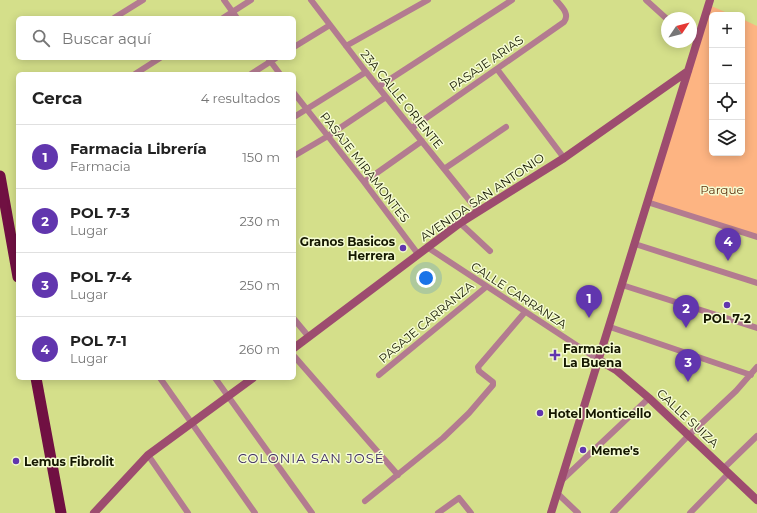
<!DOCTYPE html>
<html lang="es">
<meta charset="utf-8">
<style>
:root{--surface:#fff;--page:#f2f2f2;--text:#222;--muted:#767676;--line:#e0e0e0;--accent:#6136ae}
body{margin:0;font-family:Montserrat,sans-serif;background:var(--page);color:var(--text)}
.controls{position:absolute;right:12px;top:12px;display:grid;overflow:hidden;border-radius:6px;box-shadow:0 2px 10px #0003}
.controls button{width:36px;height:36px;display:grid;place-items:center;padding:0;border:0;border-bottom:1px solid var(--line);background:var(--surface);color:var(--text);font:20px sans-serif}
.compass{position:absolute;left:661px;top:12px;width:36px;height:36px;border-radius:50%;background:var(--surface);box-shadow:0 2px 10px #0003;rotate:55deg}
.you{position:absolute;left:426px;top:278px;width:14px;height:14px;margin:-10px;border:3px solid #fff;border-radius:50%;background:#1a73e8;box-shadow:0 0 0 6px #1a73e833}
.badge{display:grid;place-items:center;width:26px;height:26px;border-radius:50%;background:var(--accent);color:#fff;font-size:13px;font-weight:700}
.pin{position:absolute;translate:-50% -33px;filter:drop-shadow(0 1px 2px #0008)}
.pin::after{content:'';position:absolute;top:21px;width:14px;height:12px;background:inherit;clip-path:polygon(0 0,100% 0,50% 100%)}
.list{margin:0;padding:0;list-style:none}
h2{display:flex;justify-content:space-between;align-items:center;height:52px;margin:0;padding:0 16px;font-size:17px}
h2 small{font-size:13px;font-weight:400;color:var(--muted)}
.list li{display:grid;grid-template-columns:26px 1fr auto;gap:12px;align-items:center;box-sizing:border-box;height:64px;padding:0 16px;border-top:1px solid var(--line)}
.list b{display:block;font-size:15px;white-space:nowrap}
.list p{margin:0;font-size:13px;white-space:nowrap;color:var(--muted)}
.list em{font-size:13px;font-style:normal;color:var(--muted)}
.icon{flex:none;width:22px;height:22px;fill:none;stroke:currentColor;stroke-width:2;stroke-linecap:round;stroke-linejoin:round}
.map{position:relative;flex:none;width:757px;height:513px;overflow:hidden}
.search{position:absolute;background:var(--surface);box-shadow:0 2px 10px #0003;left:16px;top:16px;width:280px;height:44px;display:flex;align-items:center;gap:10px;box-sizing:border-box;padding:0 14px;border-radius:6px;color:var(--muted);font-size:15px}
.panel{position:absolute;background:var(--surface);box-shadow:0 2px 10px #0003;left:16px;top:72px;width:280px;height:308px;border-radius:6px}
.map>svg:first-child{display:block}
.green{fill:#fdb482}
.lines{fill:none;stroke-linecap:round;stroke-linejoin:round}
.street{stroke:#b37b90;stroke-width:6}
.secondary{stroke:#9d4c6f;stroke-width:8}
.highway{stroke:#701042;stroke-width:11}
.poi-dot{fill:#6136ae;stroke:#f5fcd2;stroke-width:1.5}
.labels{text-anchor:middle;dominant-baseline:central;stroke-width:3;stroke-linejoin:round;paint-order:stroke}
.street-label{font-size:12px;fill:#151800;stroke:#f5fcd2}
.park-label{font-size:12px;fill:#603310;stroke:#f5fcd2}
.poi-label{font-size:12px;font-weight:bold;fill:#151800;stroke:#f5fcd2;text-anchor:start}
.neighbourhood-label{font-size:13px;letter-spacing:1px;fill:#3d2b66;stroke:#f5fcd2}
</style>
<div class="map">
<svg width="757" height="513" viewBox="0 0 757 513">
<rect width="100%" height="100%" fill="#d4df8a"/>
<path class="green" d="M709,5L732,15H712V153H742V19L757,26V237L647,202Z"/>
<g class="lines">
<path class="street" d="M224,0L237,18
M311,0L366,72L478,211
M646,0L667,19
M114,18L143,0
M223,18L251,0
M346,46L428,0
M294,47L330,25
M268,58L280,74
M497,69L564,158
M135,74L160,58
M251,74L276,58
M378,87L512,0
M294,93L364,182L418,254
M294,117L366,72
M412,128L564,22C570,14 562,7 556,0
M294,156L328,136L386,97
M444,169L506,127
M364,182L422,141
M647,202L757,237
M460,223L490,251
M635,244L757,283
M427,247L599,360
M622,285L757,328
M294,319L309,337
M610,327L751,375
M294,356L398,475
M379,375L486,287
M160,378L255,513
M215,378L312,513
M148,455L188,513
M724,468L757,436
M561,481L649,398
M557,493L578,513
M365,501L443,438L469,413L493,385V382L479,371L478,367L525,312
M438,513L459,498L471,513
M613,513L689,435L736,391L757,367
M690,513L729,473"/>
<path class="secondary" d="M294,348L460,223L564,158L688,71
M599,360L616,370L649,398L757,500
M94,513L148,455L253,378
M551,513L710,0"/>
<path class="highway" d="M0,176L18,277
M36,378L61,513"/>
</g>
<g class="poi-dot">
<circle cx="403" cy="248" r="4"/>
<circle cx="727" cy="305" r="4"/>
<path d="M553 349h4v4h4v4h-4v4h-4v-4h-4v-4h4z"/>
<circle cx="540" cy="413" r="4"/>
<circle cx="583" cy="450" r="4"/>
<circle cx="16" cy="461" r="4"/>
</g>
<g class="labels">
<g class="street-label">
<text transform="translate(486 63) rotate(-35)">PASAJE ARIAS</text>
<text transform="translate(402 99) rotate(51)">23A CALLE ORIENTE</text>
<text transform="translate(365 167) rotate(52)">PASAJE MIRAMONTES</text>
<text transform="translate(482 197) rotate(-34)">AVENIDA SAN ANTONIO</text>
<text transform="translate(519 295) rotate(33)">CALLE CARRANZA</text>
<text transform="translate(426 322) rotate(-40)">PASAJE CARRANZA</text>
<text transform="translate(688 418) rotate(43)">CALLE SUIZA</text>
</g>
<g class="park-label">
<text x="722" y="189">Parque</text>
</g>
<g class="poi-label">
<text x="395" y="241" text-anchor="end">Granos Basicos<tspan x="395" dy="14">Herrera</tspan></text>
<text x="727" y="318" text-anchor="middle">POL 7-2</text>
<text x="563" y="348">Farmacia<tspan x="563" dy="14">La Buena</tspan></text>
<text x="548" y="413">Hotel Monticello</text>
<text x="591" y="450">Meme's</text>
<text x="24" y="461">Lemus Fibrolit</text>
</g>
<g class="neighbourhood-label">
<text x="311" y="458">COLONIA SAN JOSÉ</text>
</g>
</g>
</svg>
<div class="controls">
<button>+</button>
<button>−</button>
<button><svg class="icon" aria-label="locate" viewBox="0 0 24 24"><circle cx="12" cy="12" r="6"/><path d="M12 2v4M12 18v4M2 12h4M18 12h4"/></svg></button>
<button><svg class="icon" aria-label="layers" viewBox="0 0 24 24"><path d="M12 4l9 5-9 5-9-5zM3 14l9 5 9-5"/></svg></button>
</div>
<svg class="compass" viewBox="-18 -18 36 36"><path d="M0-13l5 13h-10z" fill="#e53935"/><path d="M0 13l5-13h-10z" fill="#767676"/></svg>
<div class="you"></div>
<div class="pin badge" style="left:589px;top:318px">1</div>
<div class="pin badge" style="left:686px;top:328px">2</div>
<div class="pin badge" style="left:688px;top:382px">3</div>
<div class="pin badge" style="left:728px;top:261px">4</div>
<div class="search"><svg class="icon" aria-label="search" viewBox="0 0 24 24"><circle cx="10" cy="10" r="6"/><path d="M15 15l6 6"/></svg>Buscar aquí</div>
<section class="panel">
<h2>Cerca<small>4 resultados</small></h2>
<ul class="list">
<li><span class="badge">1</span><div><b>Farmacia Librería</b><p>Farmacia</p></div><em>150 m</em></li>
<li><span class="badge">2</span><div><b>POL 7-3</b><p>Lugar</p></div><em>230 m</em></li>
<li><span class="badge">3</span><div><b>POL 7-4</b><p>Lugar</p></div><em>250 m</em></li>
<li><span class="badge">4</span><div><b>POL 7-1</b><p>Lugar</p></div><em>260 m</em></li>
</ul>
</section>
</div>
